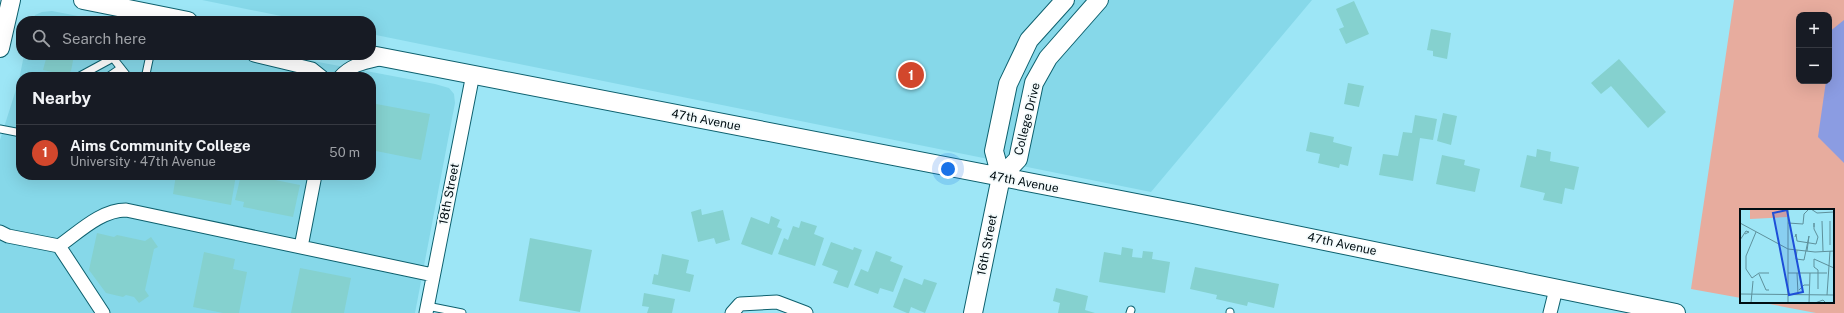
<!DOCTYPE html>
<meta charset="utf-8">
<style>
:root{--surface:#171b24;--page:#242831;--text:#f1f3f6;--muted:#9ea1a6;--line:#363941;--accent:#d2472c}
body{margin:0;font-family:"Public Sans",sans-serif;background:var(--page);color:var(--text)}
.controls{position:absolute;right:12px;top:12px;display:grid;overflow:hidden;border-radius:8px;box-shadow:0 4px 16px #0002}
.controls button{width:36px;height:36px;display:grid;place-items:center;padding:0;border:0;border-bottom:1px solid var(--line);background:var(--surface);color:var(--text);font:20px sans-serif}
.you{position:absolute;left:948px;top:169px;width:14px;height:14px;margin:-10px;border:3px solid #fff;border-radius:50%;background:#1a73e8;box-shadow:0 0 0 6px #1a73e833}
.badge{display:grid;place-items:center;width:26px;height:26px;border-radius:50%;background:var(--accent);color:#fff;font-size:13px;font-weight:700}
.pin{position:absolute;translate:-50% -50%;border:2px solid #fff;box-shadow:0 1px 4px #0006}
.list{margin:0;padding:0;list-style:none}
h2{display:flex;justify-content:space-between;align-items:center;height:52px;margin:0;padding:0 16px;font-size:17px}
h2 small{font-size:13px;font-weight:400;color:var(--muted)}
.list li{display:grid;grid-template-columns:26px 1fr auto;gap:12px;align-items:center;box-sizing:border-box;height:56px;padding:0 16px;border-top:1px solid var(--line)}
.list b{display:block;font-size:15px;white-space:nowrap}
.list p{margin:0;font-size:13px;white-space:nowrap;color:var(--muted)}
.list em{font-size:13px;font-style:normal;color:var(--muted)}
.icon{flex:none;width:22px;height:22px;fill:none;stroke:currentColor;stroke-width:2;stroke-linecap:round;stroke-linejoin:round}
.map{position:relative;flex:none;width:1844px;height:313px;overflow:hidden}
.search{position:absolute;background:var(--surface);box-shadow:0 4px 16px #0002;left:16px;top:16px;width:360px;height:44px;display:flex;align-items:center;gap:10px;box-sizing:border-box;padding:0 14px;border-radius:16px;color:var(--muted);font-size:15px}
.panel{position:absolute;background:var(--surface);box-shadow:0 4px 16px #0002;left:16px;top:72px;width:360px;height:108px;border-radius:16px}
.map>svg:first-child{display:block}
.built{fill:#86d8e9;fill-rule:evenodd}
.green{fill:#e7ac9e;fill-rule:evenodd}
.water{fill:#8b9ce2}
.building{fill:#85d1cf}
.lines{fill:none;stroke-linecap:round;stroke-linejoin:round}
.lane-casing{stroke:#0d606e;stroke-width:9}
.street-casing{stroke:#0d606e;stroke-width:15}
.secondary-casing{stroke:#0d606e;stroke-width:20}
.lane{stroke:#fff;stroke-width:7}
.street{stroke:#fff;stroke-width:13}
.secondary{stroke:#fff;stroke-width:18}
.labels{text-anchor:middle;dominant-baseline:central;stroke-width:3.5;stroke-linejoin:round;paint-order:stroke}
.street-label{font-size:12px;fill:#000e13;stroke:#f4fbfc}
.inset-road{fill:none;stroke:#5e909b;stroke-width:1}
.view{fill:#1d4ed8;fill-opacity:0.15;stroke:#1d4ed8;stroke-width:2}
.inset-edge{fill:none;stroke:#000e13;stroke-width:2}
</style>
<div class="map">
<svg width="1844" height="313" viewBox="0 0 1844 313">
<rect width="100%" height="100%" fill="#9de6f6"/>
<path class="built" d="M202,0H1312L1151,192L371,34V21H306Z
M52,11L104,21H32L35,15L42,12Z
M24,55H281L435,84L449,88L454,94L455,103L415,313H0V140L19,80ZM21,77H371V175H21Z"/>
<path class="green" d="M1734,0H1844V313H1816L1759,302H1833V210H1741V298L1691,289ZM1799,15H1829V81H1799Z"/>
<path class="water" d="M1844,20V163L1818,137L1826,81H1829V32Z"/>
<path class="building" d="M1354,1L1369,34L1346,44L1339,29L1344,27L1336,9Z
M1431,29L1451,33L1447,59L1433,56V51L1427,50Z
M47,55H74L71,71L66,75L43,70Z
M1619,59L1666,112L1648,128L1611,86L1601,94L1591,83Z
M1348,83L1364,86L1359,107L1344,104Z
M371,103L430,114L421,160L371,150Z
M1443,113L1457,116L1451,145L1437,141Z
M1415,115L1437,119L1433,140L1420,138L1413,181L1379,175L1383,154L1398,156L1403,132L1412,133Z
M1310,132L1334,137L1333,142L1352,147L1348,166L1340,164L1339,168L1318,163L1320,154L1306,151Z
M1537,149L1551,152L1550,161L1579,167L1574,190L1565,188L1562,204L1543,200L1545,193L1520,187L1527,155L1536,157Z
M1442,155L1465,160L1464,165L1480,169L1475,192L1436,184Z
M176,175H236L231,205L173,194Z
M241,175H250L300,185L293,217L243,207L244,202L235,200Z
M701,209L702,215L723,210L730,240L716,244L714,238L698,242L691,212Z
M771,216L780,220L777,227L782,229L772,255L741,244L751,217L769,224Z
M801,221L817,226L814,234L824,238L815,266L778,254L784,238L788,240L793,226L799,228Z
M97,233L114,237L117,235L145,241L151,237L158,247L154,249L145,290L149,296L139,303L134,297L126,295L123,297L106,293L89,270Z
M530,238L592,250L580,312L519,301Z
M831,242L853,250L854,247L862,250L848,288L833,283L838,271L822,265Z
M1122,247L1133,249L1132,257L1142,258L1143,251L1153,252L1152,259L1170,262L1165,293L1099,282L1104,252L1121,255Z
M876,251L892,257L890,261L903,266L893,292L880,288L878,294L854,285L861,269L868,272Z
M204,252L235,259L233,269L247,272L239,313H223L193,307Z
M662,254L689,260L686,273L694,275L690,292L652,284L654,274L658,275Z
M1195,267L1279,284L1274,308L1248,302L1247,306L1216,299L1217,295L1190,289Z
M300,268L351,278L344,313H291Z
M904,278L922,285L924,279L937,283L925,313L911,307L909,313H907L893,307Z
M1056,288L1088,296L1085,310L1095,313H1058L1060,303L1053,301Z
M644,293L675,299L672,313H647L649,307L642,306Z"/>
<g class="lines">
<defs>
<path id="lane" d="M78,77L113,58L128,77
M108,77L121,68
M142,77L146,74L150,55
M0,129L21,133
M427,306L462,313
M1130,313L1131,310
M1230,313V312"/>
<path id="street" d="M254,55L312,69L322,77
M340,77C351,64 367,62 383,58
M0,232L8,236L59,246L103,313
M59,246C79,232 101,210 126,210L433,275
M301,247L315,175
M426,313L473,74
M732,313L740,304L777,302L806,313
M1550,313L1556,289"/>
<path id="secondary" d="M83,0L188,21
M0,48L11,0
M371,55L1193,214L1676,313
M1001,177L1018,159L1034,83L1048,58L1099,0
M973,313L1001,177L994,151L1008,84L1029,40L1065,0"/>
</defs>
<use href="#lane" class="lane-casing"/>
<use href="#street" class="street-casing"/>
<use href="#secondary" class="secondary-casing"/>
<use href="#lane" class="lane"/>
<use href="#street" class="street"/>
<use href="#secondary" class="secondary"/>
</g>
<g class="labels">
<g class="street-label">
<text transform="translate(1027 119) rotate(-76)">College Drive</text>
<text transform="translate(706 120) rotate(11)">47th Avenue</text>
<text transform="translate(1024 182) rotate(11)">47th Avenue</text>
<text transform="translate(449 194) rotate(-79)">18th Street</text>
<text transform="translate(1342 244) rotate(12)">47th Avenue</text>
<text transform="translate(987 245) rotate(-79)">16th Street</text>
</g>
</g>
<g transform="translate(1740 209)">
<rect width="94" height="94" fill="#9de6f6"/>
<path d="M10,0H47V8L10,10Z" fill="#e7ac9e"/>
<path class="inset-road" d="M71,0L77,4L94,3M82,12L83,42M90,12V36M0,14L48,40M48,14L63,15L64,5L69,0M55,28L56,25L57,32L76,35L78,28L74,20V14V18M0,31L6,22L9,23L5,25M48,40L75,43L94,42M57,41L56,50L64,51L69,27L67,42M48,64H87M57,64L58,85M19,65L26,81H29M12,69L6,60V47L16,23M12,69L19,64H29M78,80V61L74,58V50L94,59M59,81L64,76H69M0,85L94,86M87,86L90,42M11,94L13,72M48,94V0M69,94L70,64M75,94L83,91L86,94"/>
<path class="view" d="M47,1L63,83L49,86L33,4Z"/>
<rect width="94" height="94" class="inset-edge"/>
</g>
</svg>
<div class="controls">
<button>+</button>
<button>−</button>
</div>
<div class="you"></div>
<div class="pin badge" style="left:911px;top:75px">1</div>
<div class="search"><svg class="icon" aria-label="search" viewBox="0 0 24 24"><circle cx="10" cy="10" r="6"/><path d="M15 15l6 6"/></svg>Search here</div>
<section class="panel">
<h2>Nearby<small></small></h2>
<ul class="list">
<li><span class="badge">1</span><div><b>Aims Community College</b><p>University · 47th Avenue</p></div><em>50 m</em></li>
</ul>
</section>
</div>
